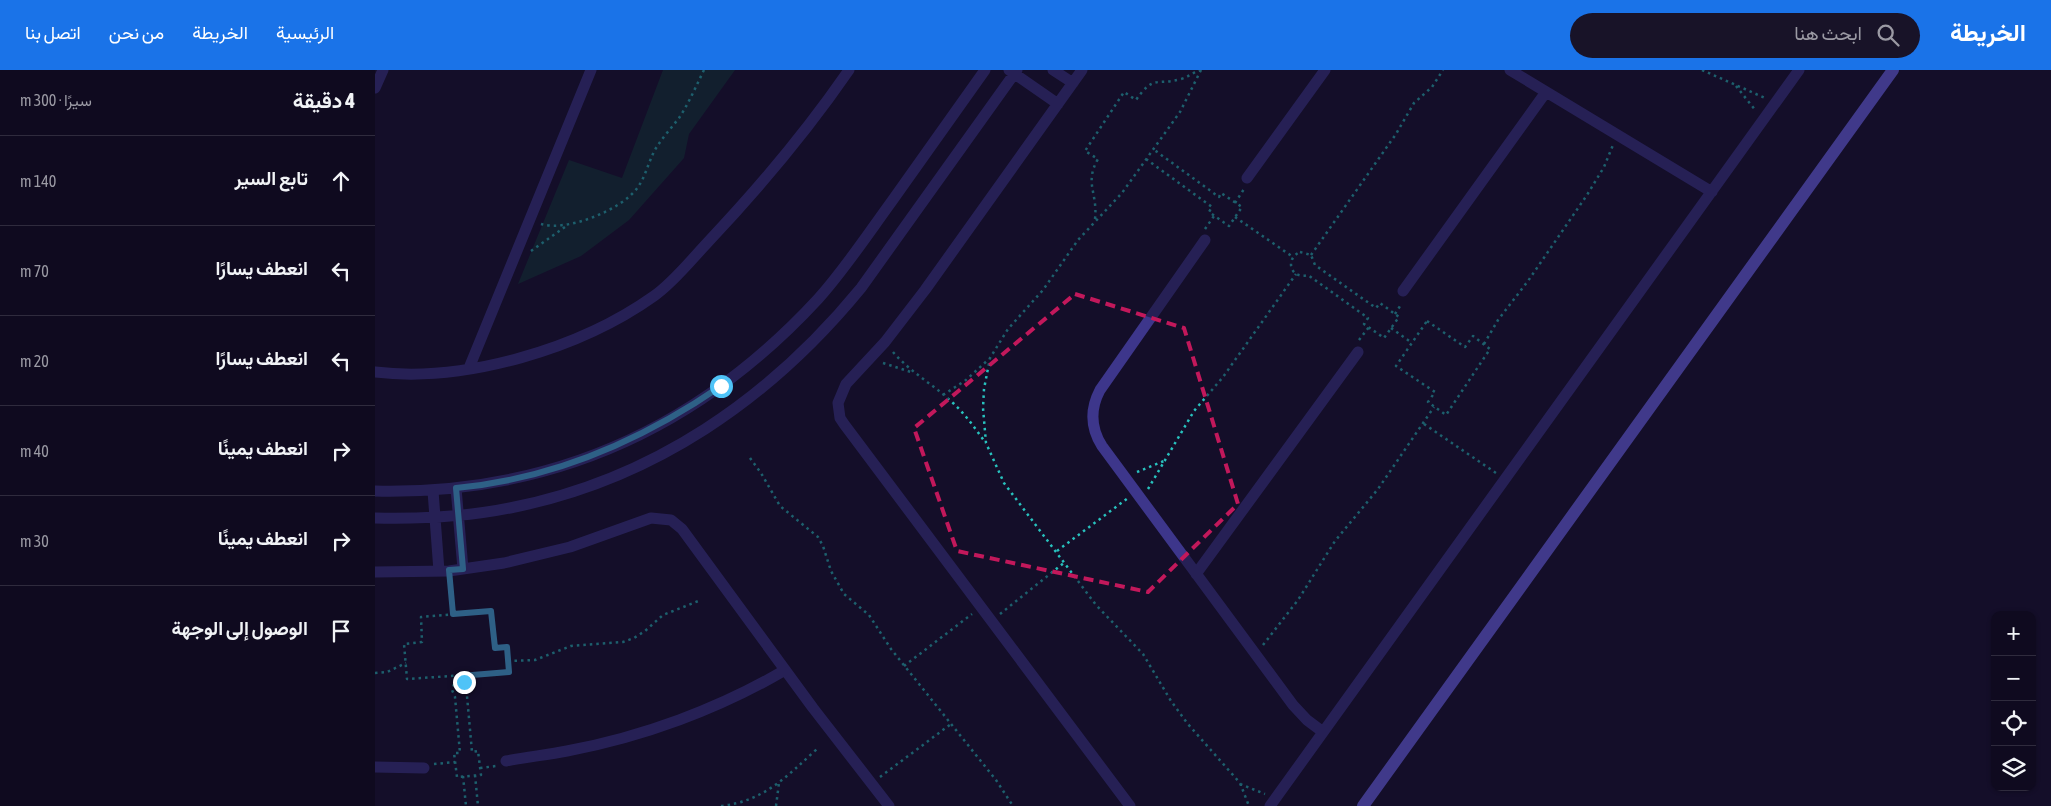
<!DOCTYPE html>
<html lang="ar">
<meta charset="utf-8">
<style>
:root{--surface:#0f0a1f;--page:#181328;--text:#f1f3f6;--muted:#9b9aa4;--line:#2f2b3d;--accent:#1a73e8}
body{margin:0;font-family:"Asap Condensed",Vazirmatn,sans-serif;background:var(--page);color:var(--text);direction:rtl}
.controls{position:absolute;right:15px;bottom:15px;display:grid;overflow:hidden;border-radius:10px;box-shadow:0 1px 4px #0004}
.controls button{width:45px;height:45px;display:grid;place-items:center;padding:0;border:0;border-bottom:1px solid var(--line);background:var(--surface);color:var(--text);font:25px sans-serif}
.stop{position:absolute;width:15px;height:15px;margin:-11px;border:4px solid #4fc3f7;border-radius:50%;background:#fff}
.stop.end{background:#4fc3f7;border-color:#fff;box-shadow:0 1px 5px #0008}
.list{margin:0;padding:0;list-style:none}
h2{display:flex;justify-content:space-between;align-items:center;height:65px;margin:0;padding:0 20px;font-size:21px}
h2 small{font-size:16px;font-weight:400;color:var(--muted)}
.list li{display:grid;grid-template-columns:32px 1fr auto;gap:15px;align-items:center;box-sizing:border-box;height:90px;padding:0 20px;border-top:1px solid var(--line)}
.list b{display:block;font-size:19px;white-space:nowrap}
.list em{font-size:16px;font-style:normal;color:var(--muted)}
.icon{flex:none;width:28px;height:28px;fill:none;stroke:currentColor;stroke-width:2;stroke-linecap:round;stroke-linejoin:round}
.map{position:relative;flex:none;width:1676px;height:736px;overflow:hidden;direction:ltr}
header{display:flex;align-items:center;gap:30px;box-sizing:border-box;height:70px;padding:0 25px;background:var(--accent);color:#fff}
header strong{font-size:24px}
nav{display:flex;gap:28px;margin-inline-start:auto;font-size:18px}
.search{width:350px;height:45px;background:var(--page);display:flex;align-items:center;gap:12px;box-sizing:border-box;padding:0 18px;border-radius:28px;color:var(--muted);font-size:19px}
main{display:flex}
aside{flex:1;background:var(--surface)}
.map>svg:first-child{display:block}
.green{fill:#113434}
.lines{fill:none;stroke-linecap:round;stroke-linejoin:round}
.path{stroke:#28c2be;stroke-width:2.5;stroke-dasharray:2.5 4;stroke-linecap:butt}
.minor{stroke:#3d368b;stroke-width:11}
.secondary{stroke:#766eff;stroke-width:12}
.route{stroke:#4fc3f7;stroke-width:6}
.marked{fill:none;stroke:#c2185b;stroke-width:4;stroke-dasharray:10 6;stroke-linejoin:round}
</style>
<header>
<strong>الخريطة</strong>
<div class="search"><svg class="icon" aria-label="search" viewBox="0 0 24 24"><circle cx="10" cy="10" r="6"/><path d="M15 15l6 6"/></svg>ابحث هنا</div>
<nav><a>الرئيسية</a><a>الخريطة</a><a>من نحن</a><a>اتصل بنا</a></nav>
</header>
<main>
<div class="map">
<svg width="1676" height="736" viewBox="0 0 1676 736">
<rect width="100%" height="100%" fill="#140e29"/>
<path class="green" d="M288,0H360L314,64L309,88L254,150L206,186L143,214L194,90L247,108Z"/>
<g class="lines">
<path class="path" d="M826,0L805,42L747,123L703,170L668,220L633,259L615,288L609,319L608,338L611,373L629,413L721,535L768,584L796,631L812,653L865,713L874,736
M1327,0L1390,28
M1361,16L1381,41
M771,89L837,137L834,142L854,156L867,137L846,123L844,127L778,79
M860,133L869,119
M860,147L918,187
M720,149C723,123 709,113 723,89L710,81L749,22L761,30C779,4 782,16 806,9C813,7 818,3 824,0
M166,154C192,162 247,140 263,117C272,104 274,88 283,75C289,66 297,57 304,48C314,33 321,16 329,0
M830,159L839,146
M156,181L190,157
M925,182L936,185L940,195L1001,238L1005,233L1024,247L1009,268L989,254L993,248L933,205C916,210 909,189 925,182Z
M936,185L1021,64L1039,33L1057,17L1068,0
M1020,244L1027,233
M1052,251L1090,277L1098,266L1115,279L1071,345L1053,332L1060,322L1021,296Z
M1016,258L1037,273
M984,270L994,257
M1109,274L1123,250L1153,211L1212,125L1229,97L1238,75
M518,282C536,303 558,314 578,333C590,344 600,358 610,372
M508,293L536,302
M568,325L591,310L614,289
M1049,354L1121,403
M375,388L386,403L405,436L443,467L448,476L456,501L469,524L494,545L516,579L621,710L638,736
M762,402L789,391
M773,419L819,341L848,307L921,204
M682,481L753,428
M75,513L78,544
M116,541L120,578L132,577L134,602L32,609L29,574L47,572L46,547Z
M625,544L690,492
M888,575L923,530L960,471L1003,419L1059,337
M133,591L160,590L196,576L248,572L259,568L270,561L288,545L326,530
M529,596L597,544
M0,603L12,602L31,593
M86,611L94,617L92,626L97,682L103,681L106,705L82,707L79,683H85L80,627L77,620L79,614Z
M59,694L80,692
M105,698L121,696
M100,705L103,736
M88,706L91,736
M505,707L576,654
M865,714L890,724
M346,736C389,731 411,707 442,679
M401,736L404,713"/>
<path class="minor" d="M634,0L683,34
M678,0L698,13
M707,0L550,220L510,272L471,314L463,333L465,348L469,354L755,736
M1135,0L1337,122
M0,18L8,0
M872,108L950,0
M830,170L725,320C715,339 715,357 727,376L918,635L932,650L948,662
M1028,221L1171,22
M94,298L216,0
M0,302C91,313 206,278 279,226C298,213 317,189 333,172C384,118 432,61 474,0
M81,418L88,499
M0,421C177,425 323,359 443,229C470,199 493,164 517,131C548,88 579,44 610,0
M58,421L64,501
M0,448C45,449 91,447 135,438C278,410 395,329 486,218L642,0
M0,502L74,501L129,493L195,477L276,448L296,450L307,459L438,638L514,736
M821,504L983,282
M131,691C151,687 171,685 192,681C267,667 344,639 410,600
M0,697L49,698
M895,736L1424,0"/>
<path class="secondary" d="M988,736L1518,0"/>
</g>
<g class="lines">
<path class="route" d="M89,612L86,611L85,606L134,602L132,577L120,578L116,541L78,544L74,500L88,499L81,418C178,409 266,371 346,316"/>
</g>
<path d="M0 0H1676V736H0ZM700,224L809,258L863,434L773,522L582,481L539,358Z" fill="#140e29" fill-opacity=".55" fill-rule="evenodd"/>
<path class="marked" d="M700,224L809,258L863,434L773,522L582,481L539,358Z"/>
</svg>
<div class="controls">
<button>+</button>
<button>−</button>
<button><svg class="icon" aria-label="locate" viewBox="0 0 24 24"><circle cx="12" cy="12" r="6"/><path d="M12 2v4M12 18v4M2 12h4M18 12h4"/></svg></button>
<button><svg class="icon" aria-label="layers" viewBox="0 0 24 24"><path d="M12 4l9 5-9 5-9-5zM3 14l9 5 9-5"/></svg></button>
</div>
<div class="stop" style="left:346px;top:316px"></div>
<div class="stop end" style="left:89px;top:612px"></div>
</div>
<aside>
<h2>4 دقيقة<small>سيرًا · 300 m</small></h2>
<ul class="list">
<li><svg class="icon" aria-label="ahead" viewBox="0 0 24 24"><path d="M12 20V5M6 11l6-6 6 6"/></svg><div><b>تابع السير</b></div><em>140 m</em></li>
<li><svg class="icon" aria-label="left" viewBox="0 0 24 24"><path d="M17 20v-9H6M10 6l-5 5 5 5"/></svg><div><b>انعطف يسارًا</b></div><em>70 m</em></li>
<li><svg class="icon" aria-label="left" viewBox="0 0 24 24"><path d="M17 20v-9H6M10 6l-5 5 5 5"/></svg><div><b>انعطف يسارًا</b></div><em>20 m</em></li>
<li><svg class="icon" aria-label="right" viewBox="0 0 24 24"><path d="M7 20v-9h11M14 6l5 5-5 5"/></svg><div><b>انعطف يمينًا</b></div><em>40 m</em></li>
<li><svg class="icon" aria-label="right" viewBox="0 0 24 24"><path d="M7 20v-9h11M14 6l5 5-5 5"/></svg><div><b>انعطف يمينًا</b></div><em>30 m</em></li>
<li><svg class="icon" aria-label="arrive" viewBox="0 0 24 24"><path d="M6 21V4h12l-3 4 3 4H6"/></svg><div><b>الوصول إلى الوجهة</b></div></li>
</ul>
</aside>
</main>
